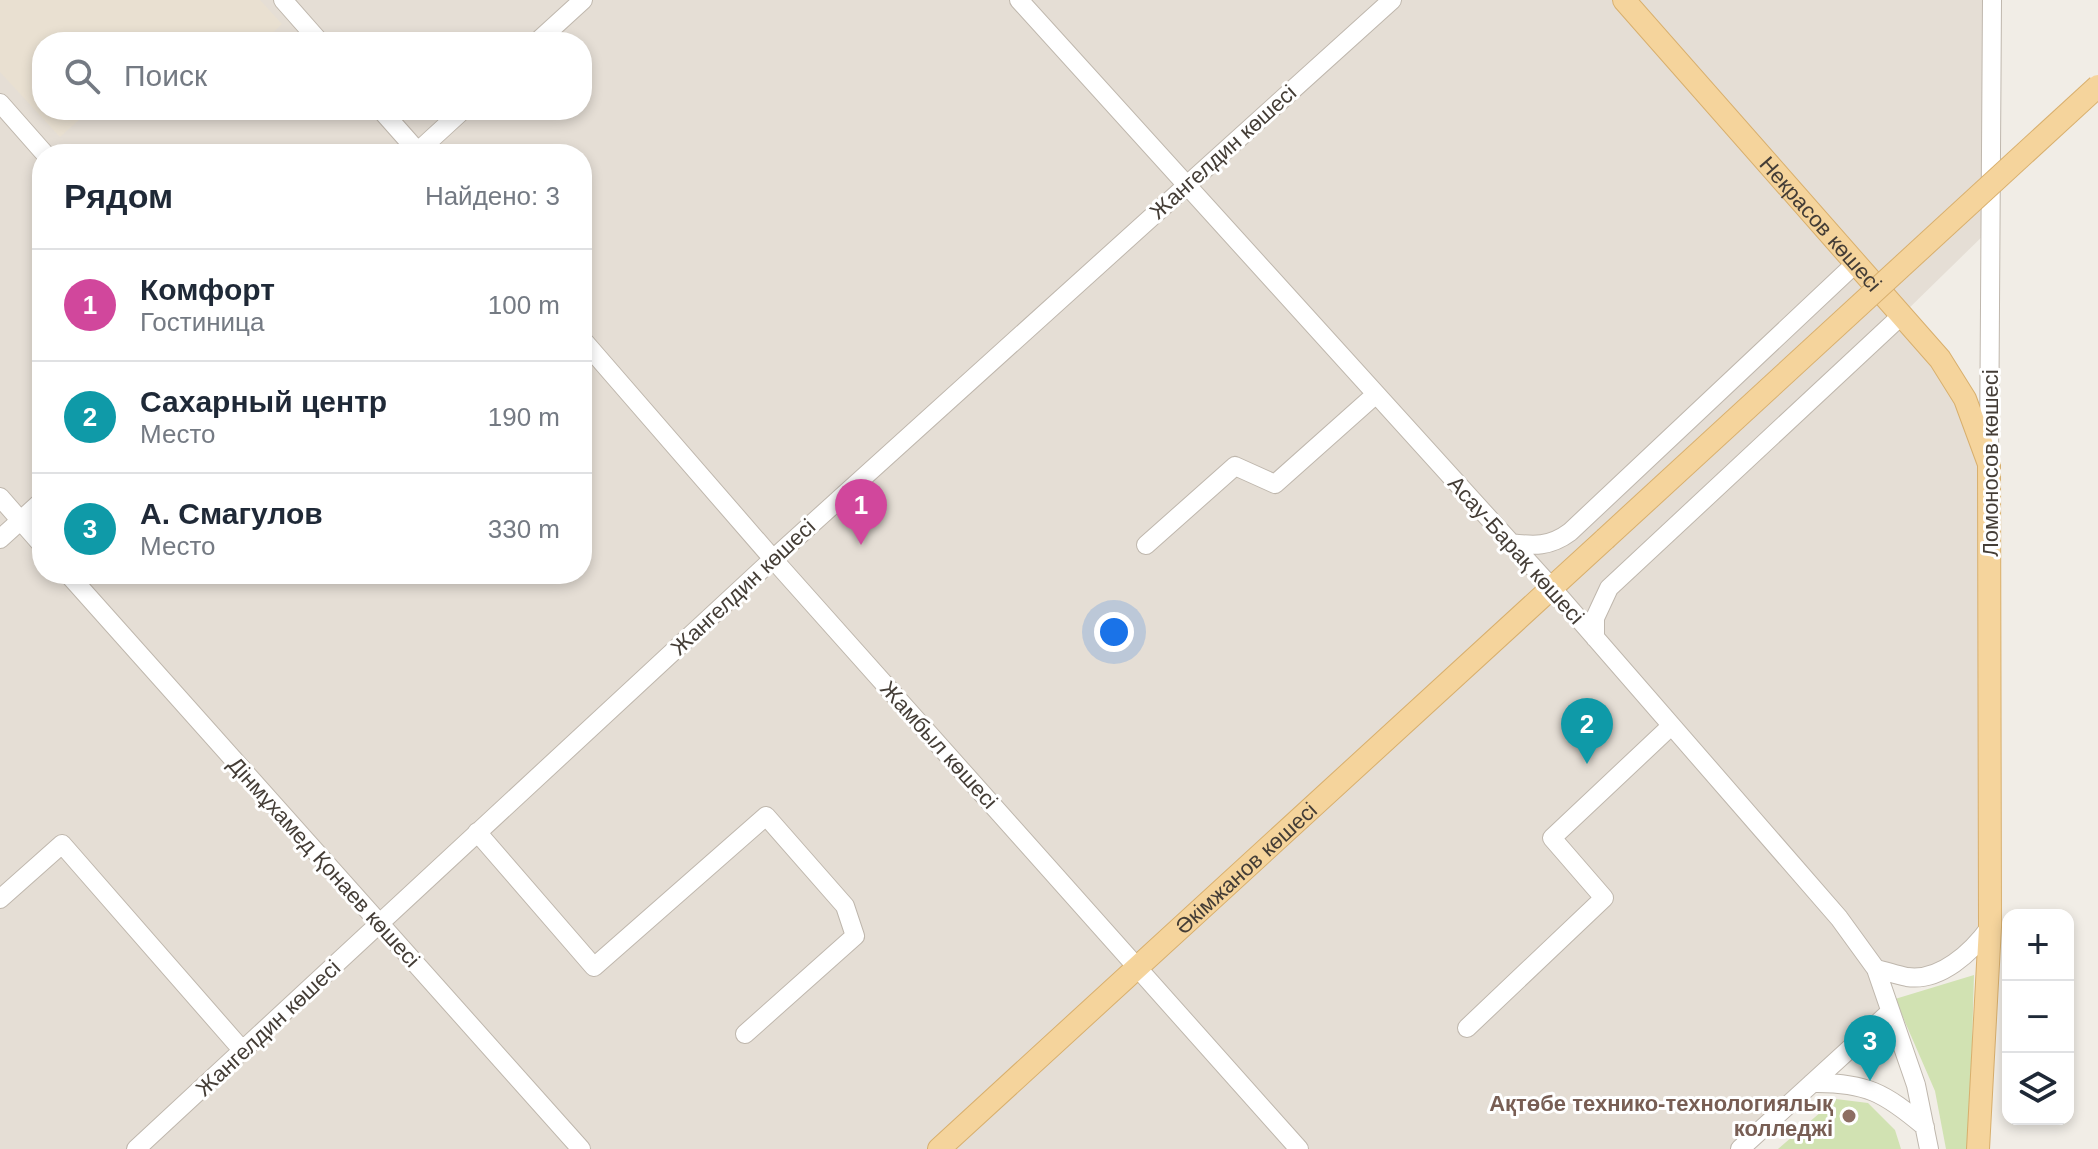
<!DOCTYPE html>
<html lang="ru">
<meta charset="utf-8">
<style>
:root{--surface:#fff;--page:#f6f6f7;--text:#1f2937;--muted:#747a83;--line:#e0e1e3;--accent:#7c3aed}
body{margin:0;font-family:Arial,sans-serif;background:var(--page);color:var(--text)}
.controls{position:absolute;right:24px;bottom:24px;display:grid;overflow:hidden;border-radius:16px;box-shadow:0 4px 12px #0003}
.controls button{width:72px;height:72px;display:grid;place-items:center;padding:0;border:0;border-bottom:2px solid var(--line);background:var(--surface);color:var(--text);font:40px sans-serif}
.you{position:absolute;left:1114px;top:632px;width:28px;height:28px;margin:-20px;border:6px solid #fff;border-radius:50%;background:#1a73e8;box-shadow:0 0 0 12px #1a73e833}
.badge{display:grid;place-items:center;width:52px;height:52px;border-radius:50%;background:var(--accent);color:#fff;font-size:26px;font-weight:700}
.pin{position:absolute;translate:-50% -66px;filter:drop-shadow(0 2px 4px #0008)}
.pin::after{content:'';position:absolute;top:42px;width:28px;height:24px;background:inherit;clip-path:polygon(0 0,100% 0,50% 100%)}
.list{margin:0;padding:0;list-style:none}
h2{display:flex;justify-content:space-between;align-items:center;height:104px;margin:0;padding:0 32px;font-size:34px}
h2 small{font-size:26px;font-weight:400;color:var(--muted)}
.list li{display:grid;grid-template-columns:52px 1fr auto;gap:24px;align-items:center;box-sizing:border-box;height:112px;padding:0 32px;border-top:2px solid var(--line)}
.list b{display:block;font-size:30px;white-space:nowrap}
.list p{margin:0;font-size:26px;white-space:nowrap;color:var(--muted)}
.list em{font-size:26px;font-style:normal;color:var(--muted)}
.icon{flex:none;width:44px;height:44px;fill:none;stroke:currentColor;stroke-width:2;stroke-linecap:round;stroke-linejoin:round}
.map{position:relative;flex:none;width:2098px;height:1149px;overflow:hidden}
.search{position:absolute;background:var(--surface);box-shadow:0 4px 12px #0003;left:32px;top:32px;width:560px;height:88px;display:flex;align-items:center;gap:20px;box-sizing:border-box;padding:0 28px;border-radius:32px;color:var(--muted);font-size:30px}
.panel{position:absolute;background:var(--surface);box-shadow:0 4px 12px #0003;left:32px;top:144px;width:560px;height:440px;border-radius:32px}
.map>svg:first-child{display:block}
.residential{fill:#e5ded5;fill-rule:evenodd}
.education{fill:#e9e0d1}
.green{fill:#d1e2b2}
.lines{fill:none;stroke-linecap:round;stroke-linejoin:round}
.minor-casing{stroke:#bfb7ad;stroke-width:20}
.major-casing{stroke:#d8af6d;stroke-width:24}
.minor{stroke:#fff;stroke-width:18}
.major{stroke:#f5d49c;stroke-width:22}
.major-bridge-casing{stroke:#d8af6d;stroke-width:24;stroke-linecap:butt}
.major-bridge{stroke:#f5d49c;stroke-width:22}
.education-dot{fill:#8d6e63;stroke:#fff;stroke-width:3}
.labels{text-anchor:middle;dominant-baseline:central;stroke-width:6;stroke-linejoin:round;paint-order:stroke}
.street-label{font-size:22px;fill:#443d36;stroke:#fff}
.education-label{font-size:22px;font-weight:bold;fill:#785e54;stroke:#fff;text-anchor:end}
</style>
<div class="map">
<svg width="2098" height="1149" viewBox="0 0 2098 1149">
<rect width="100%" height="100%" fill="#f1ede6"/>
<path class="residential" d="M0,0H1992L1991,228L1902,315L1940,359L1989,464L1990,927L1930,974L1876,969L1890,1012L1740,1149H0ZM42,42H582V110H42ZM42,154H582V574H42Z"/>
<path class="education" d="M0,0H260L282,24L263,42H42V110H90L60,137L0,72Z"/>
<path class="green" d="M1974,975L1969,1149H1946L1935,1091L1895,999Z
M1836,1099L1868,1103L1895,1130L1901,1149H1778Z"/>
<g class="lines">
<defs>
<path id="minor" d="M283,0L320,42
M1019,0L1552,588L1839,918L1876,969L1916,1085L1929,1149
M537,42L583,0
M0,103L45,154
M381,110L420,154
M415,154L463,110
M582,339L773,559L1299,1149
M1989,458L1992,0
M0,497L42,545
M0,539L42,501
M1510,543C1534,546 1550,547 1570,532L1856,263
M1146,545L1235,466L1275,484L1375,395
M68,574L581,1149
M1595,638V618L1609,588L1902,315
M477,832L594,967L766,816L845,906L855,936L745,1034
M0,899L62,844L243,1051
M1876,969C1886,971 1896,975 1907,977C1940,982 1972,952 1990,927
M1467,1028L1604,898L1552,838L1671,726
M1812,1083C1866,1082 1885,1093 1925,1127
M136,1149L773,559L1392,0
M1740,1149L1890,1012"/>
<g id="major">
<path id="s1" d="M1624,0L1940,359L1965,399L1989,464L1990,927L1978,1149"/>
<path id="s2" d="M939,1149L1605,539"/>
</g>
</defs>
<use href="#minor" class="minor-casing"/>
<use href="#major" class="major-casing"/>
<use href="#minor" class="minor"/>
<use href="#major" class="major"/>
<defs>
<path id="major-bridge" d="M1605,539L2098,86"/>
</defs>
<use href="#major-bridge" class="major-bridge-casing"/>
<use href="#major-bridge" class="major-bridge"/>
</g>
<circle class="education-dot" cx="1849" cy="1116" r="8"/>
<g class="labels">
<g class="street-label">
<text transform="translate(1223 152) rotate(-42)">Жангелдин көшесі</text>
<text stroke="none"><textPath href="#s1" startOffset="298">Некрасов көшесі</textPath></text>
<text transform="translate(1990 463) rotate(-90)">Ломоносов көшесі</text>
<text transform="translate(1516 550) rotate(48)">Асау-Барақ көшесі</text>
<text transform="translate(743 587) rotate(-43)">Жангелдин көшесі</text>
<text transform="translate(939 745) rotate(48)">Жамбыл көшесі</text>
<text transform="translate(324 862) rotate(48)">Дінмұхамед Қонаев көшесі</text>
<text stroke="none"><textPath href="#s2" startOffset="416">Әкімжанов көшесі</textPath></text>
<text transform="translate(268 1028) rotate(-43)">Жангелдин көшесі</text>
</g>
<g class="education-label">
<text x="1833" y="1103">Ақтөбе технико-технологиялық<tspan x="1833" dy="25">колледжі</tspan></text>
</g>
</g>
</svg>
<div class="controls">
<button>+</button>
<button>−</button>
<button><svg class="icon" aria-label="layers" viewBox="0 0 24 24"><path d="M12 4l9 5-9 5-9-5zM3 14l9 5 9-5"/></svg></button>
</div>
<div class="you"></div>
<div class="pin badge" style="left:861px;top:545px;background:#d1479c">1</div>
<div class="pin badge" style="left:1587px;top:764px;background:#0f9aa8">2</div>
<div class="pin badge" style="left:1870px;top:1081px;background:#0f9aa8">3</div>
<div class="search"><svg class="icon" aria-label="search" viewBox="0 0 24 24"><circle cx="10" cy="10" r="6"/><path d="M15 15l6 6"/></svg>Поиск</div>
<section class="panel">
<h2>Рядом<small>Найдено: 3</small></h2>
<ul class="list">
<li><span class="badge" style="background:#d1479c">1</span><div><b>Комфорт</b><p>Гостиница</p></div><em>100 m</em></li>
<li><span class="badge" style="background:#0f9aa8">2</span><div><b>Сахарный центр</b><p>Место</p></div><em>190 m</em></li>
<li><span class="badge" style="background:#0f9aa8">3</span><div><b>А. Смагулов</b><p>Место</p></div><em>330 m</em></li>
</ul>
</section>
</div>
